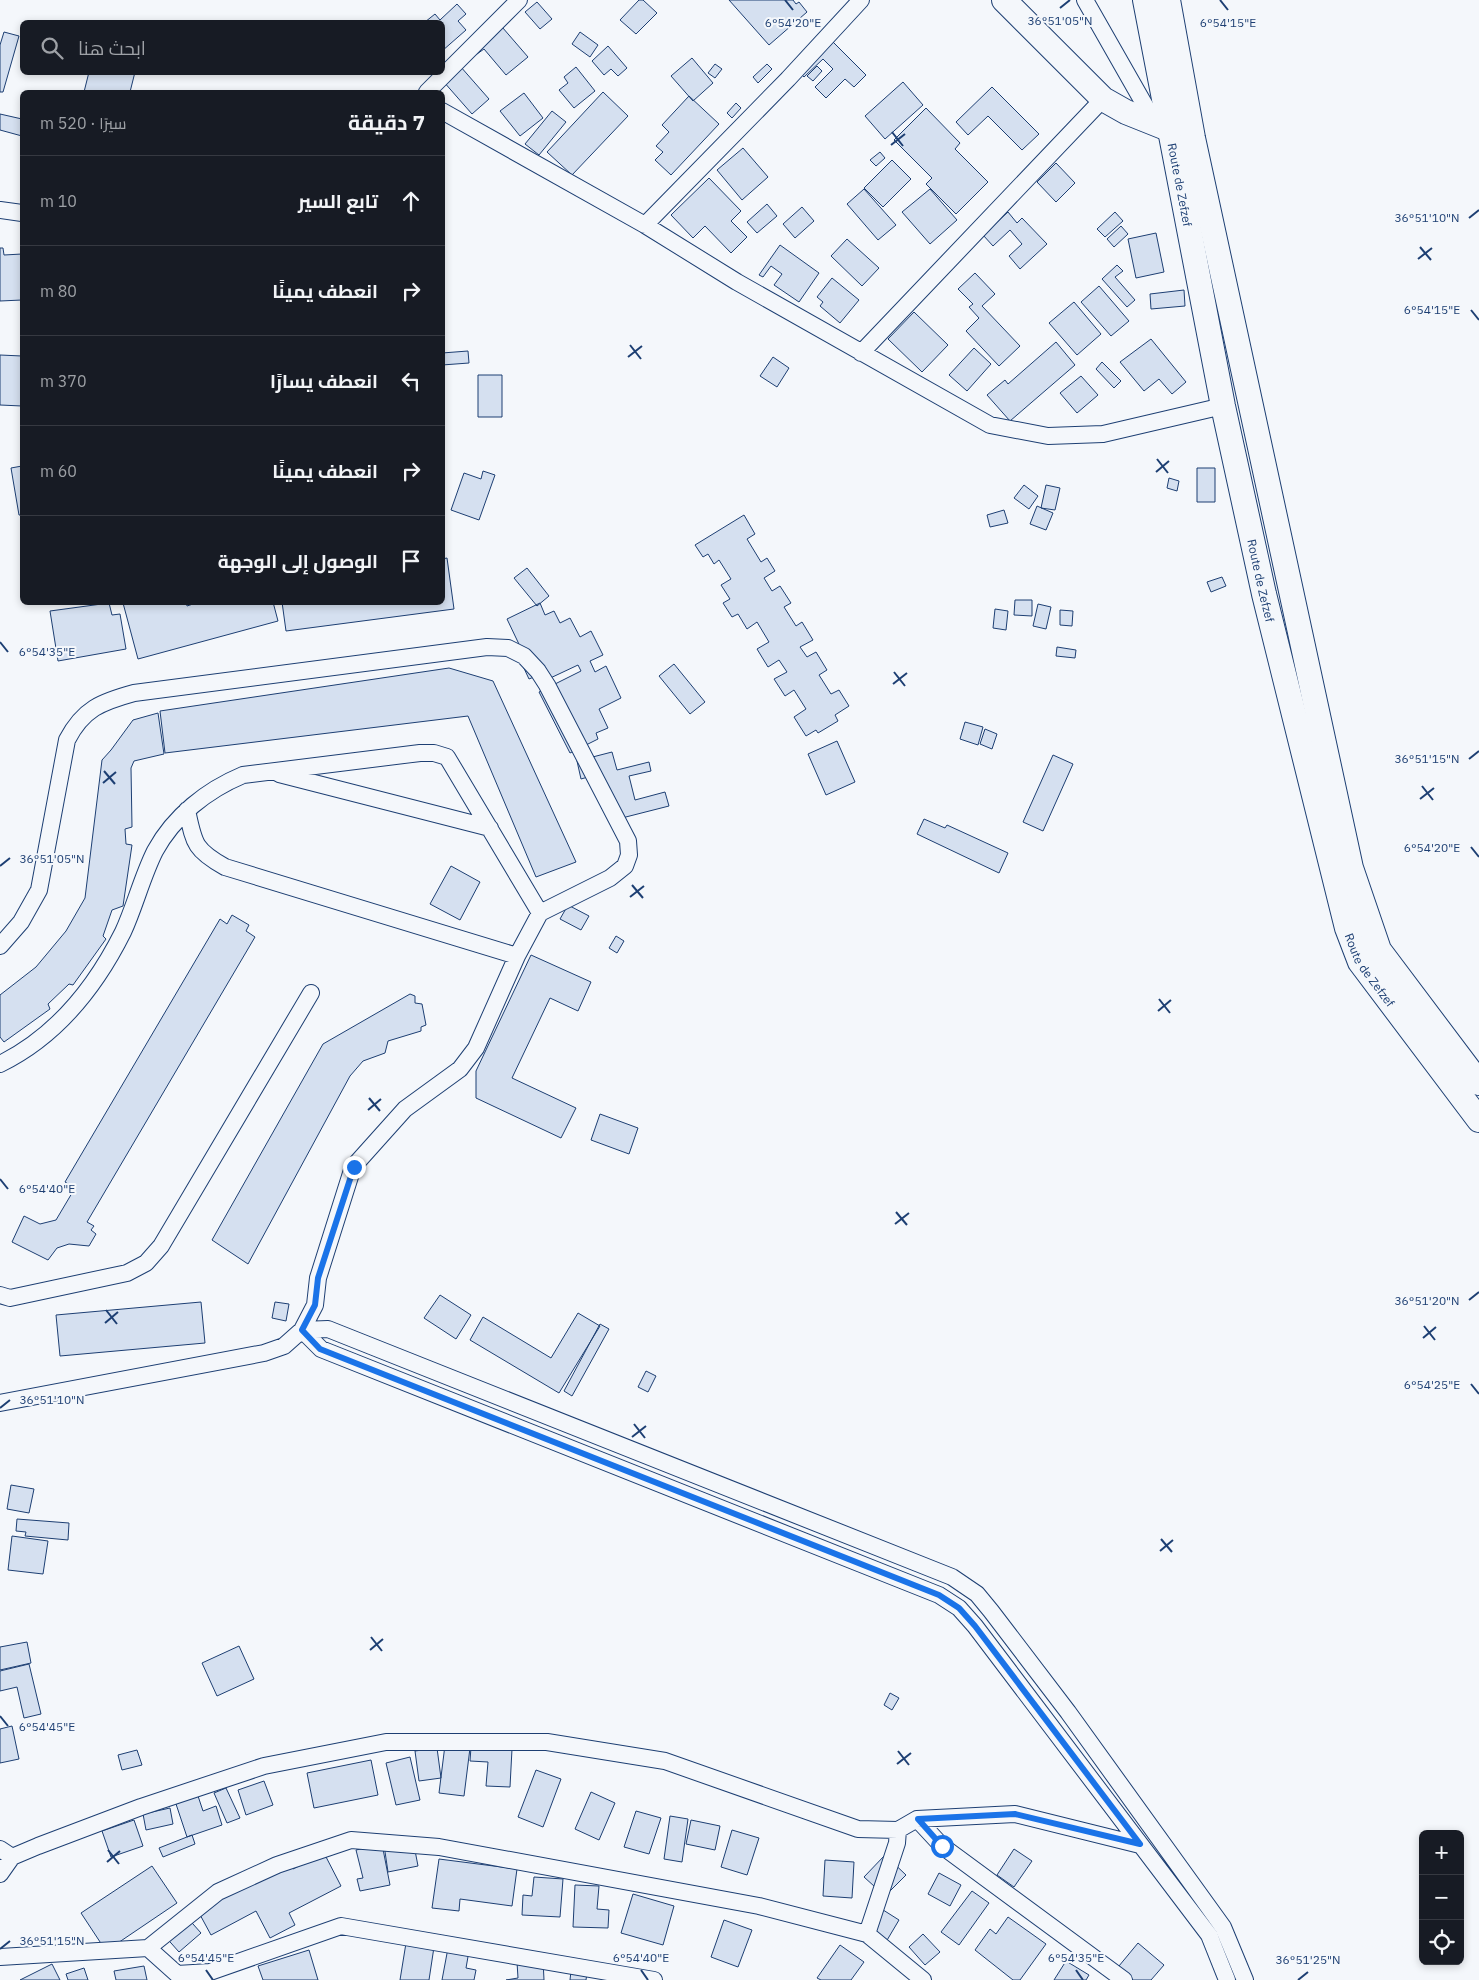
<!DOCTYPE html>
<html lang="ar">
<meta charset="utf-8">
<style>
:root{--surface:#171b24;--page:#242831;--text:#f1f3f6;--muted:#9ea1a6;--line:#363941}
body{margin:0;font-family:"IBM Plex Sans",Cairo,sans-serif;background:var(--page);color:var(--text);direction:rtl}
.controls{position:absolute;right:15px;bottom:15px;display:grid;overflow:hidden;border-radius:8px;box-shadow:0 2px 8px #0003}
.controls button{width:45px;height:45px;display:grid;place-items:center;padding:0;border:0;border-bottom:1px solid var(--line);background:var(--surface);color:var(--text);font:25px sans-serif}
.stop{position:absolute;width:15px;height:15px;margin:-11px;border:4px solid #1a73e8;border-radius:50%;background:#fff}
.stop.end{background:#1a73e8;border-color:#fff;box-shadow:0 1px 5px #0008}
.list{margin:0;padding:0;list-style:none}
h2{display:flex;justify-content:space-between;align-items:center;height:65px;margin:0;padding:0 20px;font-size:21px}
h2 small{font-size:16px;font-weight:400;color:var(--muted)}
.list li{display:grid;grid-template-columns:32px 1fr auto;gap:15px;align-items:center;box-sizing:border-box;height:90px;padding:0 20px;border-top:1px solid var(--line)}
.list b{display:block;font-size:19px;white-space:nowrap}
.list em{font-size:16px;font-style:normal;color:var(--muted)}
.icon{flex:none;width:28px;height:28px;fill:none;stroke:currentColor;stroke-width:2;stroke-linecap:round;stroke-linejoin:round}
.map{position:relative;flex:none;width:1479px;height:1980px;overflow:hidden;direction:ltr}
.search{position:absolute;background:var(--surface);box-shadow:0 2px 8px #0003;left:20px;top:20px;width:425px;height:55px;display:flex;align-items:center;gap:12px;box-sizing:border-box;padding:0 18px;border-radius:8px;color:var(--muted);font-size:19px}
.panel{position:absolute;background:var(--surface);box-shadow:0 2px 8px #0003;left:20px;top:90px;width:425px;height:515px;border-radius:8px;direction:rtl}
.map>svg:first-child{display:block}
.building{fill:#d5e0f0;stroke:#1d3f73}
.lines{fill:none;stroke-linecap:round;stroke-linejoin:round}
.street-casing{stroke:#1d3f73;stroke-width:18}
.secondary-casing{stroke:#1d3f73;stroke-width:26}
.street{stroke:#f4f7fb;stroke-width:16}
.secondary{stroke:#f4f7fb;stroke-width:24}
.route{stroke:#1a73e8;stroke-width:6}
.ticks{fill:none;stroke:#1d3f73;stroke-width:2}
.labels{text-anchor:middle;dominant-baseline:central;stroke-width:4;stroke-linejoin:round;paint-order:stroke}
.street-label{font-size:12px;fill:#1d3f73;stroke:#f4f7fb}
.ticks-label{font-size:12px;text-anchor:middle;fill:#1d3f73;stroke:#f4f7fb;stroke-width:4;stroke-linejoin:round;paint-order:stroke}
</style>
<div class="map">
<svg width="1479" height="1980" viewBox="0 0 1479 1980">
<rect width="100%" height="100%" fill="#f4f7fb"/>
<path class="building" d="M639,0H643L657,13L636,34L620,20Z
M729,0H793L796,4L799,2L807,12L769,45Z
M537,2L552,19L540,29L525,12Z
M457,4L466,14L458,21L466,30L442,51V22H425L435,14L440,20Z
M496,20L528,57L506,75L484,49L477,54L468,44Z
M4,32L19,36L3,92H0V45Z
M580,32L598,45L590,57L572,44Z
M833,42L866,75L854,87L845,79L826,98L815,87L833,69L823,59L804,77L793,66L822,54Z
M608,46L627,68L618,76L611,69L604,75L592,61Z
M692,58L713,83L693,101L671,76Z
M715,64L722,69L715,78L708,73Z
M767,64L772,69L758,83L753,77Z
M460,66L489,99L472,114L443,81Z
M817,66L822,71L813,81L807,76Z
M576,67L595,91L574,108L559,90L568,83L564,77Z
M89,72H135L130,92H84Z
M903,82L923,105L885,139L865,116Z
M992,87L1039,134L1022,150L988,116L968,135L956,122Z
M603,92L628,116L572,175L547,152Z
M524,93L543,118L520,136L500,111Z
M689,96L719,124L671,175L655,160L663,152L656,146L669,132L662,125Z
M736,103L741,108L732,118L727,113Z
M926,108L960,143L955,149L988,182L956,214L926,184L932,178L894,140Z
M552,111L566,122L539,155L525,144Z
M0,114L22,119V136L0,130Z
M743,148L768,177L742,200L717,170Z
M880,152L885,158L876,166L870,160Z
M892,160L911,179L883,207L864,188Z
M1056,163L1075,183L1056,202L1037,182Z
M709,178L741,211L731,221L747,237L731,253L705,226L693,238L671,215Z
M864,189L896,225L878,240L847,204Z
M930,189L957,220L930,244L902,212Z
M767,204L777,216L757,233L747,222Z
M802,207L814,221L795,238L783,224Z
M1008,212L1017,223L1022,218L1047,244L1020,269L1009,256L1022,244L1010,230L993,246L983,235Z
M1115,212L1123,221L1105,237L1097,229Z
M1121,226L1128,234L1114,247L1107,239Z
M1156,233L1164,272L1136,278L1128,239Z
M847,239L879,268L862,286L831,256Z
M780,245L819,273L799,302L774,285L782,274L771,266L763,277L759,275Z
M0,248H3L4,255L22,254V300L0,301Z
M1117,265L1123,271L1115,277L1135,300L1127,307L1102,279Z
M975,273L995,294L982,306L1020,346L999,366L966,331L979,318L969,307L973,304L958,289Z
M832,278L859,300L840,323L820,306L823,302L817,297Z
M1099,286L1129,321L1111,336L1081,302Z
M1184,290L1185,306L1151,309L1150,294Z
M1074,302L1101,334L1077,355L1049,323Z
M914,312L948,345L922,372L888,339Z
M1151,339L1186,382L1172,394L1159,379L1144,391L1120,362Z
M1056,342L1075,365L1010,421L987,395L1005,380L1008,384Z
M974,348L991,364L967,391L949,375Z
M468,351L469,363L442,365V353Z
M0,355L22,356V406L0,405Z
M773,357L789,368L777,387L760,376Z
M1102,362L1121,381L1114,388L1096,369Z
M478,375H502V417H478Z
M1081,376L1098,395L1077,413L1060,393Z
M22,466V515H19L11,468Z
M1197,468H1215V502H1197Z
M483,471L495,475L479,520L451,510L464,473L481,479Z
M1169,478L1179,481L1177,491L1167,488Z
M1024,485L1038,496L1029,509L1014,498Z
M1046,485L1060,488L1055,510L1041,508Z
M1037,506L1053,513L1046,530L1030,524Z
M1004,510L1008,523L990,527L987,515Z
M744,515L755,534L747,539L761,562L767,558L775,571L764,578L772,591L780,586L791,603L784,607L796,626L802,622L813,640L800,647L807,657L816,652L827,670L819,675L831,694L839,690L849,706L835,715L838,721L818,733L816,730L806,736L794,717L806,709L794,690L785,696L774,679L787,672L779,660L768,667L757,649L769,642L757,622L747,629L738,614L732,617L723,603L730,599L721,585L731,579L719,560L714,564L708,554L703,557L695,545Z
M447,558L454,609L286,631L282,602H442V559Z
M527,568L549,596L537,606L514,578Z
M1222,577L1226,586L1211,592L1207,582Z
M1015,600H1032V616L1014,615Z
M144,602H186L187,606L199,602H273L278,621L138,659L123,603Z
M109,603L112,615L120,614L126,649L58,661L50,611Z
M540,603L545,615L554,611L560,623L570,618L580,637L591,631L603,655L590,661L595,672L606,666L621,698L599,709L608,728L596,733L598,739L570,753L539,692L581,671L578,665L544,681L541,674L529,679L522,664L527,661L507,619Z
M1038,604L1051,607L1046,629L1033,626Z
M995,609L1008,611L1006,630L993,628Z
M1060,610L1073,611L1072,626L1060,625Z
M1057,647L1076,650L1075,658L1056,656Z
M674,664L705,702L690,714L659,676Z
M449,668L493,681L576,862L536,877L468,716L165,753L160,711Z
M158,713L164,754L134,761L131,768L132,827L125,829L126,844L132,845L123,906L112,910L103,936L106,939L73,985L69,984L48,1004L50,1009L4,1042L0,1037V995L36,967L66,931L85,898L102,760L111,750L133,720Z
M965,722L983,727L978,745L960,739Z
M985,729L997,734L992,749L980,744Z
M837,741L855,782L826,795L808,754Z
M612,752L617,770L649,762L651,771L629,776L635,800L665,792L669,806L614,820L602,773L581,779L577,761Z
M1053,755L1073,764L1043,831L1023,822Z
M924,819L945,828L947,825L1008,853L999,873L917,834Z
M451,866L480,882L460,920L430,904Z
M568,905L589,916L581,930L560,919Z
M232,915L249,925L246,931L255,937L87,1222L94,1226L91,1230L96,1234L89,1246L69,1244L57,1248L48,1260L12,1242L24,1216L40,1224L56,1220L75,1188L65,1182L220,919L227,924Z
M616,936L624,941L617,953L609,948Z
M531,955L591,982L578,1011L550,998L512,1078L576,1108L561,1138L476,1098V1071Z
M410,994L415,996V1003L422,1004L426,1025L421,1027V1031L388,1041L385,1053L363,1061L350,1076L248,1264L212,1240L323,1044Z
M600,1114L638,1128L629,1154L591,1140Z
M440,1295L471,1315L456,1339L424,1318Z
M201,1302L205,1343L60,1356L56,1315Z
M275,1302L289,1304L286,1321L272,1318Z
M578,1313L600,1326L559,1393L470,1340L483,1317L551,1358Z
M600,1324L609,1329L572,1396L564,1391Z
M646,1371L656,1376L648,1392L638,1387Z
M11,1485L34,1489L29,1513L7,1509Z
M17,1519L69,1523L68,1540L25,1536L26,1532L16,1531Z
M12,1536L48,1541L43,1574L8,1570Z
M27,1642L31,1663L0,1670V1647Z
M239,1646L254,1679L217,1696L202,1663Z
M29,1664L41,1714L24,1718L17,1687L0,1691V1671Z
M890,1693L899,1698L892,1710L884,1705Z
M12,1726L19,1759L0,1763V1729Z
M445,1745L470,1748L464,1796L439,1793Z
M471,1747L512,1749L510,1787L486,1786L488,1762L470,1761Z
M437,1748L441,1778L419,1781L415,1751Z
M137,1750L142,1765L122,1770L118,1755Z
M410,1757L420,1800L396,1805L386,1763Z
M371,1760L378,1795L314,1808L307,1773Z
M536,1770L561,1779L543,1827L518,1817Z
M264,1781L273,1805L246,1815L238,1790Z
M226,1788L240,1818L227,1823L214,1793Z
M591,1792L615,1803L599,1840L575,1829Z
M197,1793L203,1811L216,1806L222,1825L187,1837L175,1801Z
M170,1808L173,1824L146,1830L143,1814Z
M636,1811L661,1818L649,1854L624,1847Z
M670,1816L688,1819L682,1862L664,1859Z
M134,1820L143,1846L111,1857L102,1831Z
M691,1820L720,1826L715,1850L686,1844Z
M732,1830L759,1838L747,1875L721,1867Z
M192,1835L195,1844L163,1857L159,1848Z
M413,1840L418,1866L388,1872L384,1845Z
M382,1844L390,1885L360,1891L357,1879L363,1878L356,1850Z
M1014,1849L1032,1861L1014,1887L997,1875Z
M324,1853L341,1886L289,1913L295,1925L270,1938L256,1911L211,1935L198,1911L290,1862L293,1869Z
M885,1855L906,1875L885,1896L864,1877Z
M439,1859L517,1869L512,1906L460,1899L459,1911L432,1908Z
M825,1860L854,1862L852,1898L823,1896Z
M152,1866L177,1903L106,1951L81,1913Z
M939,1873L961,1885L950,1906L928,1894Z
M534,1877L563,1879L560,1917L522,1915L523,1895L532,1896Z
M575,1885L599,1886L597,1909L609,1910L608,1928L573,1927Z
M972,1891L989,1903L959,1945L941,1932Z
M633,1894L674,1906L663,1945L621,1933Z
M880,1908L899,1920L883,1947L869,1939Z
M185,1915L201,1933L179,1952L163,1934Z
M1008,1917L1046,1944L1020,1980H1013L975,1950L990,1929L996,1934Z
M724,1920L752,1930L738,1967L711,1957Z
M923,1934L940,1952L925,1965L909,1947Z
M406,1943L434,1947L429,1980H400Z
M1138,1943L1164,1965L1151,1980H1124L1114,1972Z
M840,1945L864,1962L851,1980H821L817,1978Z
M448,1948L469,1951L466,1968L476,1970L474,1980H442Z
M309,1950L318,1980H263L258,1966Z
M543,1960L544,1980H506L518,1978L517,1962Z
M1066,1961L1089,1975L1086,1980H1054Z
M52,1964L60,1980H20Z
M144,1966L147,1980H116L114,1971Z
M84,1968L88,1980H68L66,1974Z
M571,1971L587,1973L586,1980H570Z"/>
<g class="lines">
<defs>
<path id="street" d="M1085,0L1155,123
M427,92L519,0
M442,111L645,225L737,282L990,425L1048,436L1103,434L1223,406
M0,210L22,213
M645,225L788,79L861,0
M861,353L1103,99
M279,774L490,828
M187,810C194,843 194,850 225,867L517,956
M0,946L21,922L39,890L67,740C83,709 101,702 134,693L487,647L508,648L524,656L538,671L547,685L628,841L629,855L625,866L610,878L540,913L517,956L476,1048L460,1069L405,1109L353,1167L318,1278L315,1305L302,1330L284,1346L264,1353L0,1403
M0,1064C57,1036 95,988 123,932C135,906 142,877 155,851C174,816 207,790 243,775L420,753H434L447,757L540,913
M0,1295L10,1298L127,1273L146,1263L161,1246L311,993
M302,1330L328,1329L952,1577L977,1594L991,1611L1068,1712L1223,1927L1245,1980
M302,1330L321,1349L939,1595L959,1608L975,1626L1209,1935L1227,1980
M917,1819L942,1846L1124,1980
M898,1830L897,1843L867,1934L923,1980
M0,1849L12,1857L38,1846L141,1807L264,1766L386,1742H547L665,1761L858,1829L898,1830L917,1819L1015,1814L1140,1845
M0,1874L12,1857
M0,1957L148,1948
M654,1980L341,1926L210,1972L177,1974L148,1948L218,1892L277,1865L351,1840L439,1847L759,1906L867,1934"/>
<g id="secondary">
<path d="M1004,0L1103,99L1126,112L1181,134"/>
<path id="s1" d="M1145,0L1223,406L1264,594L1347,928L1360,962L1479,1120"/>
<path d="M1168,0L1193,138L1351,868L1379,950L1479,1083"/>
</g>
</defs>
<use href="#street" class="street-casing"/>
<use href="#secondary" class="secondary-casing"/>
<use href="#street" class="street"/>
<use href="#secondary" class="secondary"/>
</g>
<g class="lines">
<path class="route" d="M354,1167L318,1278L315,1305L302,1330L320,1349L939,1595L959,1608L975,1626L1140,1844L1015,1814L918,1819L942,1846"/>
</g>
<path class="ticks" d="M785,0L793,10M1220,0L1228,10M1060,8L1070,0M892,132L903,146M891,145L905,134M1469,218L1479,210M1420,247L1431,260M1418,259L1432,248M1471,310L1479,320M630,345L641,359M628,357L642,346M1157,459L1168,473M1156,472L1169,461M0,642L8,652M894,672L905,686M893,684L907,673M1469,759L1479,751M104,771L115,784M103,783L116,772M1422,786L1433,800M1420,799L1434,788M1471,847L1479,857M0,866L10,858M632,885L643,898M630,897L644,886M1159,999L1170,1013M1158,1011L1171,1000M369,1098L380,1111M368,1110L381,1099M0,1179L8,1189M896,1212L907,1225M895,1224L909,1213M1469,1300L1479,1292M106,1310L117,1324M105,1323L118,1312M1424,1326L1435,1340M1423,1338L1436,1327M1471,1384L1479,1394M0,1408L10,1400M634,1424L645,1438M632,1437L646,1426M1161,1539L1172,1552M1160,1551L1173,1540M371,1637L382,1651M370,1650L383,1639M0,1716L8,1726M898,1751L909,1765M897,1764L911,1753M108,1850L119,1864M107,1862L120,1851M0,1949L10,1941M206,1970L213,1980M641,1970L648,1980M1076,1970L1083,1980M1298,1980L1308,1972"/>
<g class="labels">
<g class="street-label">
<text stroke="none"><textPath href="#s1" startOffset="188">Route de Zefzef</textPath></text>
<text stroke="none"><textPath href="#s1" startOffset="592">Route de Zefzef</textPath></text>
<text stroke="none"><textPath href="#s1" startOffset="998">Route de Zefzef</textPath></text>
</g>
</g>
<g class="ticks-label">
<text x="1060" y="25">36°51'05"N</text>
<text x="793" y="27">6°54'20"E</text>
<text x="1228" y="27">6°54'15"E</text>
<text x="1427" y="222">36°51'10"N</text>
<text x="1432" y="314">6°54'15"E</text>
<text x="47" y="656">6°54'35"E</text>
<text x="1427" y="763">36°51'15"N</text>
<text x="1432" y="852">6°54'20"E</text>
<text x="52" y="863">36°51'05"N</text>
<text x="47" y="1193">6°54'40"E</text>
<text x="1427" y="1305">36°51'20"N</text>
<text x="1432" y="1389">6°54'25"E</text>
<text x="52" y="1404">36°51'10"N</text>
<text x="47" y="1731">6°54'45"E</text>
<text x="52" y="1945">36°51'15"N</text>
<text x="206" y="1962">6°54'45"E</text>
<text x="641" y="1962">6°54'40"E</text>
<text x="1076" y="1962">6°54'35"E</text>
<text x="1308" y="1964">36°51'25"N</text>
</g>
</svg>
<div class="controls">
<button>+</button>
<button>−</button>
<button><svg class="icon" aria-label="locate" viewBox="0 0 24 24"><circle cx="12" cy="12" r="6"/><path d="M12 2v4M12 18v4M2 12h4M18 12h4"/></svg></button>
</div>
<div class="stop" style="left:942px;top:1846px"></div>
<div class="stop end" style="left:354px;top:1167px"></div>
<div class="search"><svg class="icon" aria-label="search" viewBox="0 0 24 24"><circle cx="10" cy="10" r="6"/><path d="M15 15l6 6"/></svg>ابحث هنا</div>
<section class="panel">
<h2>7 دقيقة<small>سيرًا · 520 m</small></h2>
<ul class="list">
<li><svg class="icon" aria-label="ahead" viewBox="0 0 24 24"><path d="M12 20V5M6 11l6-6 6 6"/></svg><div><b>تابع السير</b></div><em>10 m</em></li>
<li><svg class="icon" aria-label="right" viewBox="0 0 24 24"><path d="M7 20v-9h11M14 6l5 5-5 5"/></svg><div><b>انعطف يمينًا</b></div><em>80 m</em></li>
<li><svg class="icon" aria-label="left" viewBox="0 0 24 24"><path d="M17 20v-9H6M10 6l-5 5 5 5"/></svg><div><b>انعطف يسارًا</b></div><em>370 m</em></li>
<li><svg class="icon" aria-label="right" viewBox="0 0 24 24"><path d="M7 20v-9h11M14 6l5 5-5 5"/></svg><div><b>انعطف يمينًا</b></div><em>60 m</em></li>
<li><svg class="icon" aria-label="arrive" viewBox="0 0 24 24"><path d="M6 21V4h12l-3 4 3 4H6"/></svg><div><b>الوصول إلى الوجهة</b></div></li>
</ul>
</section>
</div>
